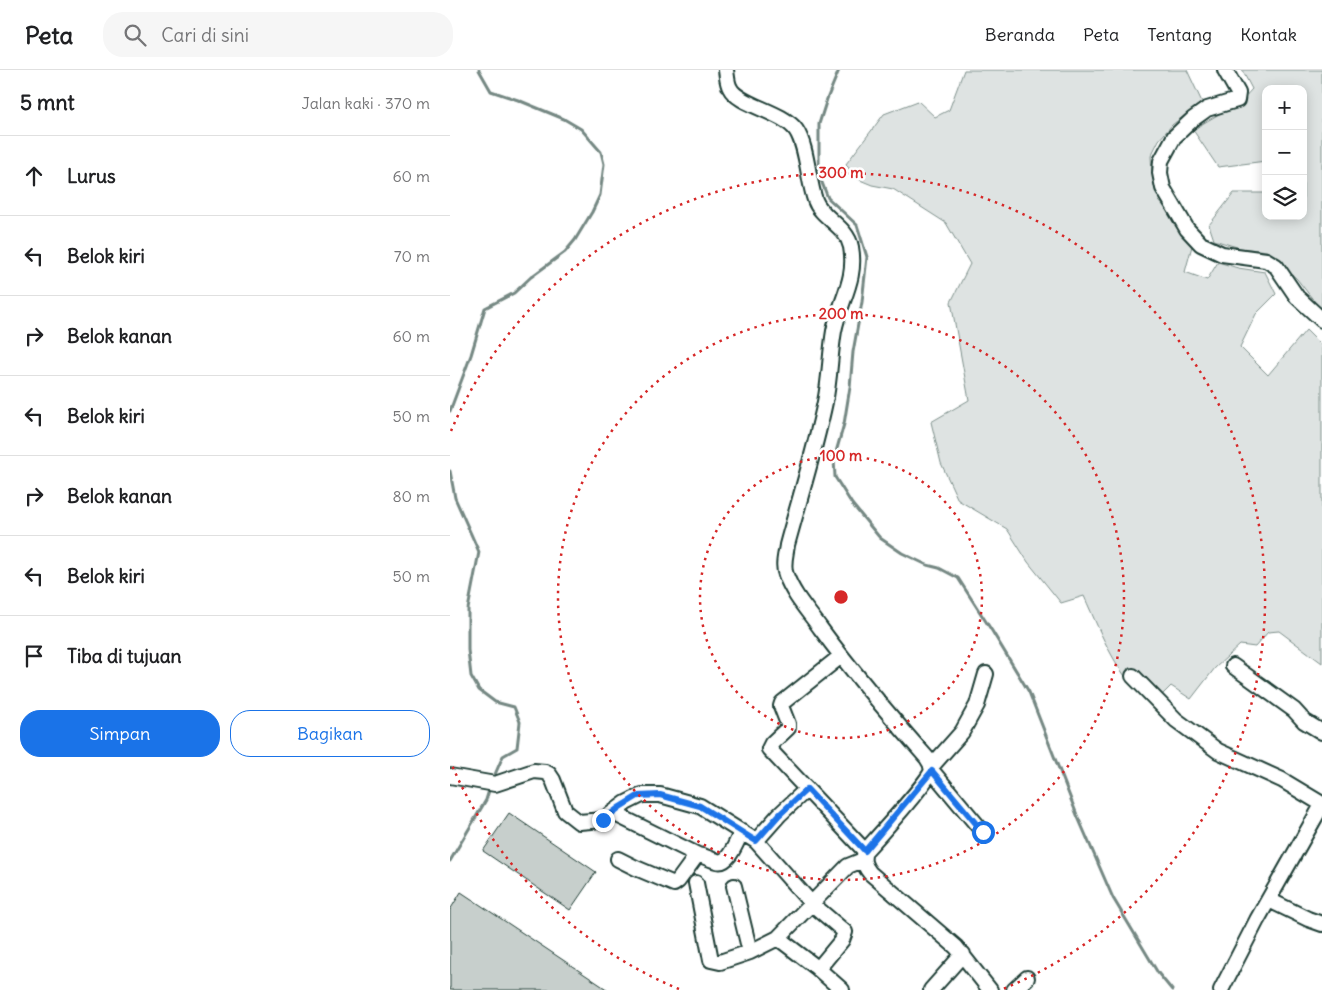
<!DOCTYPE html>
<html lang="id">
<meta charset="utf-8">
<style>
:root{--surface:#fff;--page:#f6f6f6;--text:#202124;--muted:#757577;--line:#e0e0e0;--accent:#1a73e8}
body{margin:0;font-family:Delius,sans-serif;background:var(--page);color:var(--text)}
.controls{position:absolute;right:15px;top:15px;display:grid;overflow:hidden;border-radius:10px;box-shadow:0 2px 12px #0003}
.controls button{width:45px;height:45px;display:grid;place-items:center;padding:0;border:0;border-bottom:1px solid var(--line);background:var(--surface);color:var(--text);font:25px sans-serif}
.stop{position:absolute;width:15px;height:15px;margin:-11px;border:4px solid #1a73e8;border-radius:50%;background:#fff}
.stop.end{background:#1a73e8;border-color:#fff;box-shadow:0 1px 5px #0008}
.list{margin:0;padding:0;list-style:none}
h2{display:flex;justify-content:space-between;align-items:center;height:65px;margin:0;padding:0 20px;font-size:21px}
h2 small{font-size:16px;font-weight:400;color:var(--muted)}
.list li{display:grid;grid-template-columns:32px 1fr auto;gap:15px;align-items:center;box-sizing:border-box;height:80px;padding:0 20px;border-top:1px solid var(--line)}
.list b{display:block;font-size:19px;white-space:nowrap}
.list em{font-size:16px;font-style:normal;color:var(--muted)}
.actions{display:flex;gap:10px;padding:15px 20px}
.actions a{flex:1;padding:11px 0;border:1px solid var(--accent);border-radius:20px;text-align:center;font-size:18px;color:var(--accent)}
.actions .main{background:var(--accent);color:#fff}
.icon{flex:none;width:28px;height:28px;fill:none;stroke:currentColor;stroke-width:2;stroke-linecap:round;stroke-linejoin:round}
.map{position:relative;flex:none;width:872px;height:920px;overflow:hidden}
header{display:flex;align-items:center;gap:30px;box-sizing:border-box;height:70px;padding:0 25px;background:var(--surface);border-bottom:1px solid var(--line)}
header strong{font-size:24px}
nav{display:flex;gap:28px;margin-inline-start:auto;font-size:18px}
.search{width:350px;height:45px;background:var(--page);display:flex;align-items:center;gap:12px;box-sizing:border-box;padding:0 18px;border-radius:20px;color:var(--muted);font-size:19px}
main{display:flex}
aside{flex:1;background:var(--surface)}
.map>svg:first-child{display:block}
.green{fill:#dee3e2;stroke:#7e908b}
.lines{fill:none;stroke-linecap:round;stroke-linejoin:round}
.stream{stroke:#758883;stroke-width:3}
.building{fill:#c7cfcc;stroke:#1f3d34}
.minor-casing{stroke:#1f3d34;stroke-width:18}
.minor{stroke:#fff;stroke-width:14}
.route{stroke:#1a73e8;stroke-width:6}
.ring{fill:none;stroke:#d62828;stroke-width:2.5;stroke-dasharray:2.5 5}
.centre{fill:#d62828;stroke:#fff;stroke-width:2.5}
.ring-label{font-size:15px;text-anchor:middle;font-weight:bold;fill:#d62828;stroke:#fff;stroke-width:5;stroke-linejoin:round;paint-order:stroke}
</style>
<header>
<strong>Peta</strong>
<div class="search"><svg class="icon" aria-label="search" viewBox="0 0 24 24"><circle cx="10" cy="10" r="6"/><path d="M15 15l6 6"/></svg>Cari di sini</div>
<nav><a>Beranda</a><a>Peta</a><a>Tentang</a><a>Kontak</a></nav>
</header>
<main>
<aside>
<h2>5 mnt<small>Jalan kaki · 370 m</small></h2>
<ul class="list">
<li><svg class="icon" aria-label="ahead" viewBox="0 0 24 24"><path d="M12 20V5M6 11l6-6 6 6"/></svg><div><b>Lurus</b></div><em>60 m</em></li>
<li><svg class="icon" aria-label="left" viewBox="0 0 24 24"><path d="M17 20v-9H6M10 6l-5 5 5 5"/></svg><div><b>Belok kiri</b></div><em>70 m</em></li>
<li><svg class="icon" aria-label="right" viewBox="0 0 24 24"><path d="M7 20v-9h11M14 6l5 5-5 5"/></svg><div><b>Belok kanan</b></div><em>60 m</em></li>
<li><svg class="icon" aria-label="left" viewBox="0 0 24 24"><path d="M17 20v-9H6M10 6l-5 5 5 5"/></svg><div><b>Belok kiri</b></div><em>50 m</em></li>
<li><svg class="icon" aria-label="right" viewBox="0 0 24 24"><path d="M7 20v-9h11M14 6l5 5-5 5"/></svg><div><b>Belok kanan</b></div><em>80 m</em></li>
<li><svg class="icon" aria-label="left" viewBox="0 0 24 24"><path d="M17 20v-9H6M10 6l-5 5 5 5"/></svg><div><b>Belok kiri</b></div><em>50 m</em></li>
<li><svg class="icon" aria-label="arrive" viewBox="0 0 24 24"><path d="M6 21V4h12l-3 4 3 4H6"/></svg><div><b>Tiba di tujuan</b></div></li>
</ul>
<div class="actions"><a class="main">Simpan</a><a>Bagikan</a></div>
</aside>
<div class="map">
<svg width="872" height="920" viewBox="0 0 872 920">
<rect width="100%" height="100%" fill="#fff"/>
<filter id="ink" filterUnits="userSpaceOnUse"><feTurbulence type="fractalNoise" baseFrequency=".02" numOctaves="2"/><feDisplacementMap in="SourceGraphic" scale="10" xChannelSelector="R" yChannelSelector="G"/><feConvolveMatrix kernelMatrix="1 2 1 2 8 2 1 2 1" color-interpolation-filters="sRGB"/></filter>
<g filter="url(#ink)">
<path class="green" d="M514,0H737L752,32L722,55L709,70L701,86L702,103L709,131L723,146L742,176L735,202L757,210L768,192L788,198L815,202L826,224L806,244L790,277L818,305L856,260L872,276V593L829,561L818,562L805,577L790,575L765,598L741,629L721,616L702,635C666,605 653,568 634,526L611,533L578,492L557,459L508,430L491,393L481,352L519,330L501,232L520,194L496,153L443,119L422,115L405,108L396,94L434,44L468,31L485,47L499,40Z
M792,0H872V241L847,209L817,181L790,178L764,170L759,155L784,123H816V146H853V19H816V91L768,97L743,60C761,47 789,36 802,19Z"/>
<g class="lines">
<path class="stream" d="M389,0L377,29L369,54V105L378,128L407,155L417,187L412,232L403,282L400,317L394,354L384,389L385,407L402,434L430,468L452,483L477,495L489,498L508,508L542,561L579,622L627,745L663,828L708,903L722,920
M0,341L21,285L35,238L64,223L81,207L115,182L125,170L142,142L150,125L154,94L151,82L131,59L114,49L68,30L41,21L29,0
M0,401L5,428L29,482L18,539V580L21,606L29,620L45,632L64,637L70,652L67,678L53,686L43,709
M0,791L36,730L40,717"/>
</g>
<path class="building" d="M59,743L146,802L120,840L33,781Z
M11,822L158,920H0V840Z"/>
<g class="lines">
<defs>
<path id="minor" d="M276,0C277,6 277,13 280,18C288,35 332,41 346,60C357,76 358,110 365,130C371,148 397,156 401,177C407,210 390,230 384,261C380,284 380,309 375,332C365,380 350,427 337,475C336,484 332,495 336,505C343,525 359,542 371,559C404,604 440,646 477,688C479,692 482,695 482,699C481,709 425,770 415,781C412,790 414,796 420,803L506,877L540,920
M775,0L788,23L787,30L757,39L743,49L724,67L711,91L710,103L713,118L737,159L751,174L772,184L816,190L826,196L847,227L872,250
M391,586L332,633L331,636L338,654V658L322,673L319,679L415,781
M783,596L844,640L854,651L872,662
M683,606L726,650L768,681L832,710L872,734
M481,697L512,662L527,635L536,604
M482,701L533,762
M0,706L45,714L84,701L95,702L99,704L103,710L115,741L129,752L153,750L176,733L192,725H210L250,736L306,771L361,833L395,862L392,870L368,899
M163,743L248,785
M306,771L329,745L357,719
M168,789L186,798L224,814L228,811L247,785C254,785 260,790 267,791C279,795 287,770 292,761
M246,813L261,890L270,892L300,882L328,868L398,796L413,790
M284,816L300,882
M819,830L858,849L872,854
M328,868L366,897L392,920
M481,920L513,884
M564,920L577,908
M771,920L807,850L872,735"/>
</defs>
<use href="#minor" class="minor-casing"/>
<use href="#minor" class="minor"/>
</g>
</g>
<g class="lines" filter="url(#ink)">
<path class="route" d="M153,750L170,737L188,726L210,725L250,736L306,771L329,745L357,719L415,781L482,701L533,762"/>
</g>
<g class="ring">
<circle cx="391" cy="527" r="141"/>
<circle cx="391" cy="527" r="283"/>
<path d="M229 919A424 424 0 0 1 1 693M1 361A424 424 0 1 1 553 919"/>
</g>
<circle cx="391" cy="527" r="8" class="centre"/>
<g class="ring-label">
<text x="391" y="108">300 m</text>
<text x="391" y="249">200 m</text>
<text x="391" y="391">100 m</text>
</g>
</svg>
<div class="controls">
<button>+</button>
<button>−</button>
<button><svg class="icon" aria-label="layers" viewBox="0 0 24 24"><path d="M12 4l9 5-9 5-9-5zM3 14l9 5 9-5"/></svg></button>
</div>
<div class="stop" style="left:533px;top:762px"></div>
<div class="stop end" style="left:153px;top:750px"></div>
</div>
</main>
